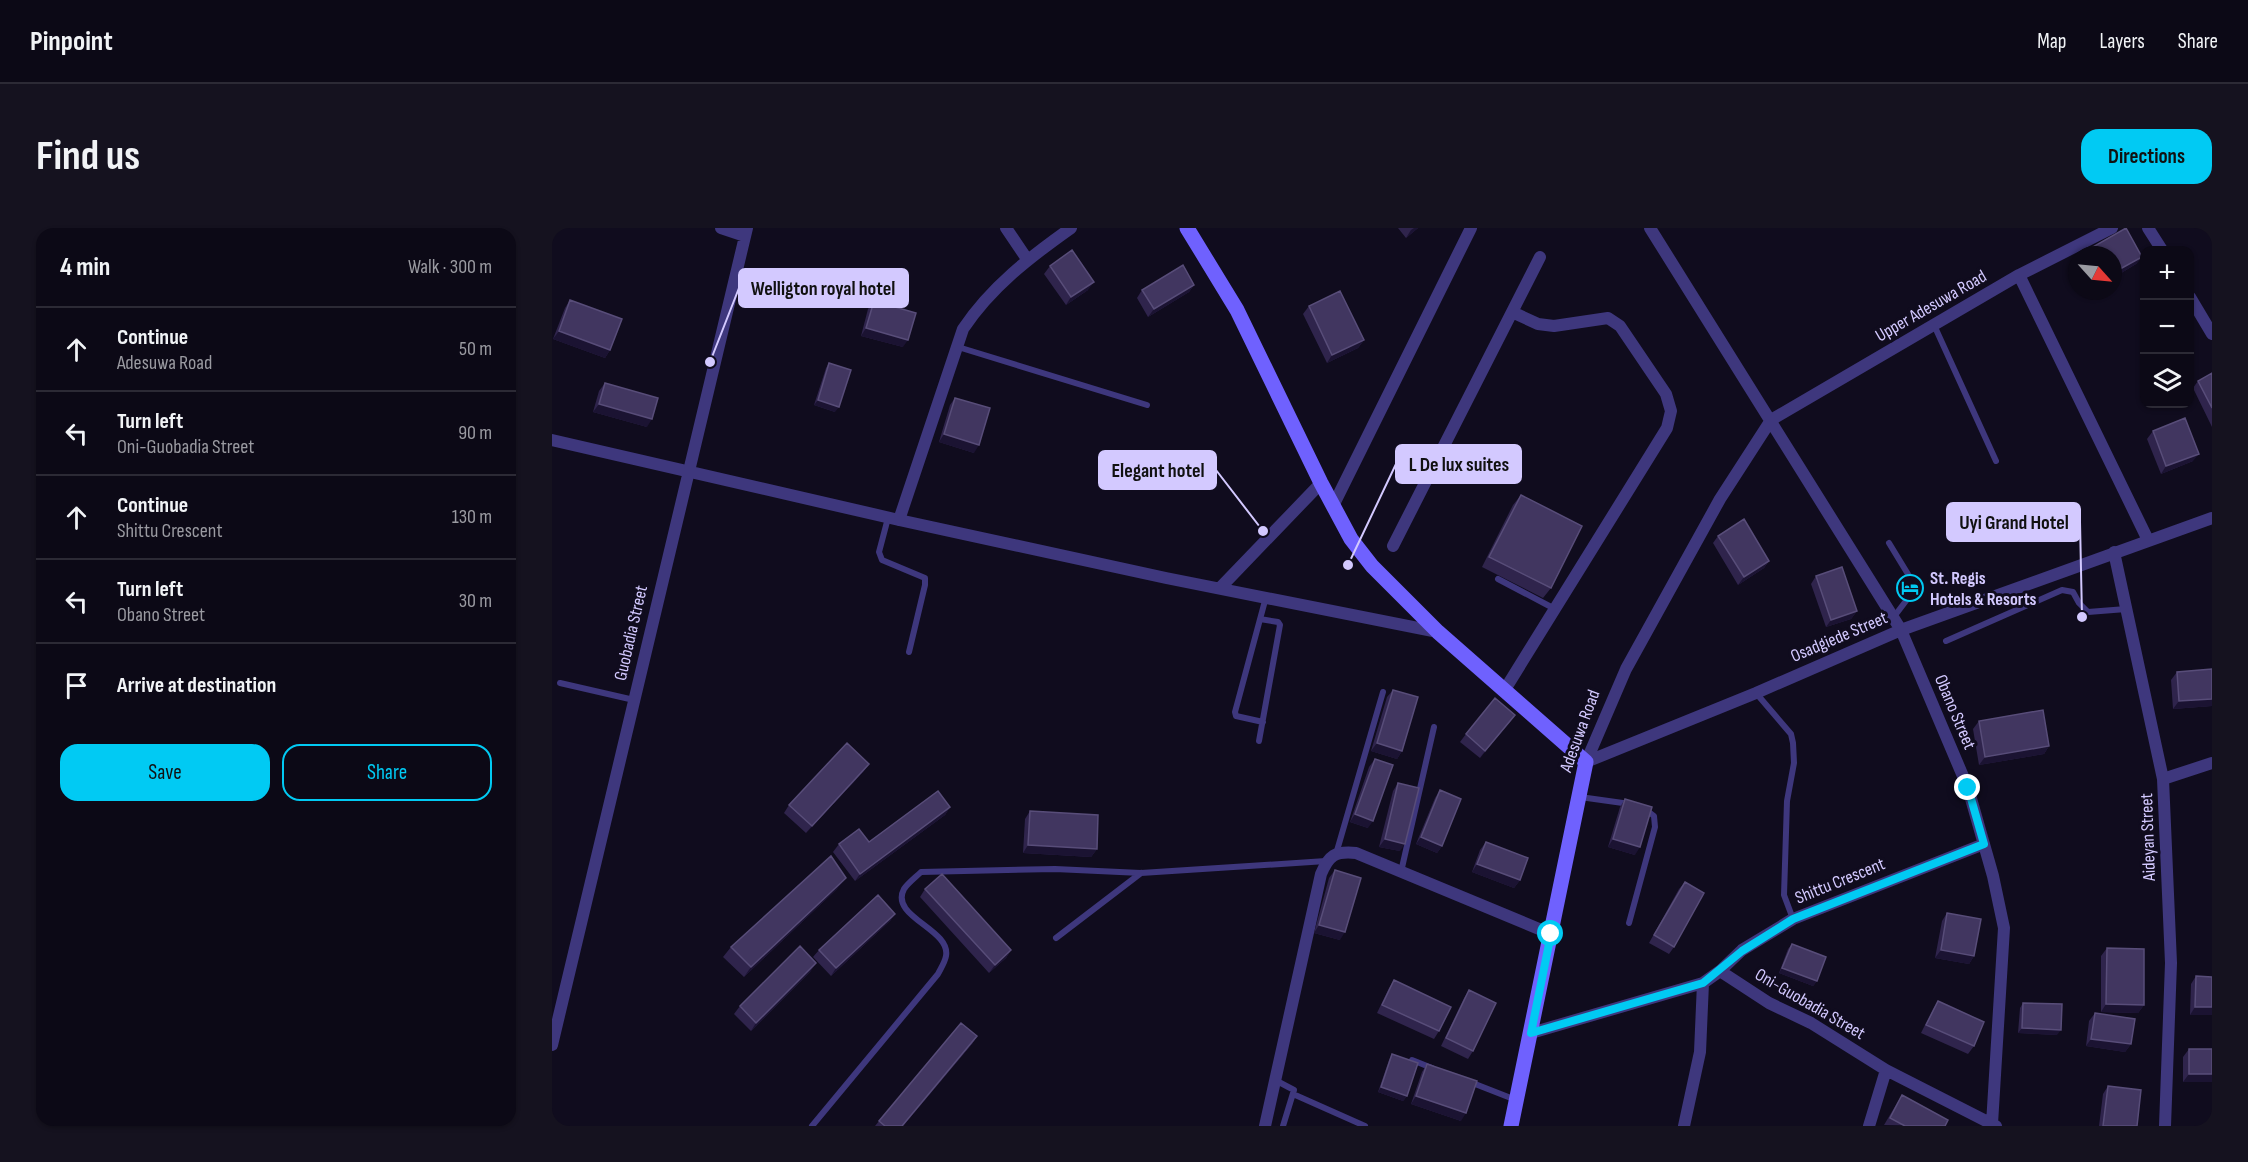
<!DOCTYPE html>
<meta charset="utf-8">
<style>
:root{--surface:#0c0916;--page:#15121f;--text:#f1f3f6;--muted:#9a9aa1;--line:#2c2a35;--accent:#01caf3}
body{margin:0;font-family:"Sofia Sans Condensed",sans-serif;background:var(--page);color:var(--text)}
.controls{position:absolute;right:18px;top:18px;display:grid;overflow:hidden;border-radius:12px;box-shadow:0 2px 4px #0004}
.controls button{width:54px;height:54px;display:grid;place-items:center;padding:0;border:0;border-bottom:2px solid var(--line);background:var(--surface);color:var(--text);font:30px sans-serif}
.compass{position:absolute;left:1516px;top:18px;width:54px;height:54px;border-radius:50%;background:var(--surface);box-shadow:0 2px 4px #0004;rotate:117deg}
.stop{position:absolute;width:18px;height:18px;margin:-14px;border:4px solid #01caf3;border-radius:50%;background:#fff}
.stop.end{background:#01caf3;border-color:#fff;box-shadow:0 2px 6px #0008}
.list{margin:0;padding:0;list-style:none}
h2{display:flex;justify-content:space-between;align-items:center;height:78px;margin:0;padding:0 24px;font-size:26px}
h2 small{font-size:20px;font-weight:400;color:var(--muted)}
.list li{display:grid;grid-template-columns:39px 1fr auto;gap:18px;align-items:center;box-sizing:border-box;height:84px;padding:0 24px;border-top:2px solid var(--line)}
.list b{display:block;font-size:22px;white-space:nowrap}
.list p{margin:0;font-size:20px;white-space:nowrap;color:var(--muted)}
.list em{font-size:20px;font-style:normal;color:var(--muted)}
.actions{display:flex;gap:12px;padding:18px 24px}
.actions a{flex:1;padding:14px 0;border:2px solid var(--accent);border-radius:18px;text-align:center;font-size:21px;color:var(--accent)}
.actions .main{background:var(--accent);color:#111}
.icon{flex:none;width:33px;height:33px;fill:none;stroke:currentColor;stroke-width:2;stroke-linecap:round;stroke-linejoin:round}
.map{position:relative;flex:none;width:1660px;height:898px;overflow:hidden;border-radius:18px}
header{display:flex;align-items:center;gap:36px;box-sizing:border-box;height:84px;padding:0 30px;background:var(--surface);border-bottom:2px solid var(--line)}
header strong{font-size:28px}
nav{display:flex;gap:33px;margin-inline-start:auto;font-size:21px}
.intro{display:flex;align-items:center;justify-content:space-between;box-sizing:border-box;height:144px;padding:0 36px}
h1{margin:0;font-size:42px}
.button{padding:15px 27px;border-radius:18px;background:var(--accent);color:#111;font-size:21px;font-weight:700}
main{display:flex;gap:36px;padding:0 36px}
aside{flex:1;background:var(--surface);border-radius:18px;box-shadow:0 2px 4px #0004}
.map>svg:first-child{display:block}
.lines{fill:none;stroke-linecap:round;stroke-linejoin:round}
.lane{stroke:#3e377d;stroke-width:6}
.street{stroke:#3e377d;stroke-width:12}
.secondary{stroke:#6f61fe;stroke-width:15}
.wall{fill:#2f244c}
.shaded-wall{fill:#1b1332}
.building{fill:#413660;stroke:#584d79;stroke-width:1.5}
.route{stroke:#01caf3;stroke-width:8}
.labels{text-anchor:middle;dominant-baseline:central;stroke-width:6;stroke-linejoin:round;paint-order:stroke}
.street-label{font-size:18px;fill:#d3c9ff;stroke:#100c1e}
.poi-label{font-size:18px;font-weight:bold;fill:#d3c9ff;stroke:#100c1e;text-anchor:start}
.leader{fill:none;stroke:#d3c9ff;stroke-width:2}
.callout-dot{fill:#d3c9ff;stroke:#100c1e;stroke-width:2}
.callout{fill:#d3c9ff;stroke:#d3c9ff;stroke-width:2}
.callout-label{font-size:20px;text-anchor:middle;font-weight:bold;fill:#111}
</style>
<header>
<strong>Pinpoint</strong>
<nav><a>Map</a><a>Layers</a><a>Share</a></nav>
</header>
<div class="intro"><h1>Find us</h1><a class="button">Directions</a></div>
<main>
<aside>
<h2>4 min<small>Walk · 300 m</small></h2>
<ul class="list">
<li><svg class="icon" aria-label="ahead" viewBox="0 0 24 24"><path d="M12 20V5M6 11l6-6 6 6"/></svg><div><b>Continue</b><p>Adesuwa Road</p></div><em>50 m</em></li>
<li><svg class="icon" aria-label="left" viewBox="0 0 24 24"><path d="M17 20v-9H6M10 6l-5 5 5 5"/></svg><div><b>Turn left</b><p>Oni-Guobadia Street</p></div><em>90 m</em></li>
<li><svg class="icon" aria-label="ahead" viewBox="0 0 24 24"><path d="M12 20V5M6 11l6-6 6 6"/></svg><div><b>Continue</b><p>Shittu Crescent</p></div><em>130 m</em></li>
<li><svg class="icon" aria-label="left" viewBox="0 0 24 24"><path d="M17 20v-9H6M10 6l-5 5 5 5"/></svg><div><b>Turn left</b><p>Obano Street</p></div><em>30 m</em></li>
<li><svg class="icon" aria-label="arrive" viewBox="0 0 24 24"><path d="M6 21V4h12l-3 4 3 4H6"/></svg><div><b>Arrive at destination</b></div></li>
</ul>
<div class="actions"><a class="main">Save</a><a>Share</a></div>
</aside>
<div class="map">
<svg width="1660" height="898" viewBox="0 0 1660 898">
<rect width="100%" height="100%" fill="#100c1e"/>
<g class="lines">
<path class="lane" d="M1382,97L1444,233
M406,119L595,177
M336,290L327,324L330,332L373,350V357L357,424
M1337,315L1362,356L1363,361L1341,390
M946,351L1003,381
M1394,413L1510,362L1521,364L1527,375L1536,384L1574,381
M8,455L82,472
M1204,465L1239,506L1241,515L1242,535L1235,573L1232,667L1241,691
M711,494L684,488L683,484L714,369
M707,513L728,397L726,394L708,391
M1028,569L1078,576
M784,626L831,464
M849,644L882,499
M1077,695L1103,599L1102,588L1093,581
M504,710L589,645
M860,832L880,840
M723,852L742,862L731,898
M918,854L964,872
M741,866L813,898
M260,898L386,746C389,740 393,734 394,728C399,701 337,689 352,661C356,655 364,649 369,644L503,641L589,645L774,633"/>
<path class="street" d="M169,0L193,8
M454,0L475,31
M1098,0L1349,402L1416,560L1441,648L1452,700L1440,896
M1596,0L1610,22
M1467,47L1596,312
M1638,69L1660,106
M0,212L347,292L614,350L886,404
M781,278L919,0
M347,292L411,101C439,59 478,29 519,0
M841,318L988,29
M1562,324L1611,551L1619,735L1613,898
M668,360L769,255
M952,463L1115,200L1119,183L1114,166L1068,98L1056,90L1002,98L986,96L960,84
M1034,534L1074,441L1168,271L1219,192L1467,47L1560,0
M1034,534L1204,465L1349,402L1660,290
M1611,551L1660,535
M1168,743L1190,722L1241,691L1432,616
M979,805L1151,755L1168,743L1217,775L1259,795L1334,842L1444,898
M0,817L195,0
M713,898L769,646C777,627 783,623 804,625L999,706
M1132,898L1148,824L1151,755
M1317,898L1334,842"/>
<path class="secondary" d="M635,0L685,82L769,255L799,311L820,338L886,404L1034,534L959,898"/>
</g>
<path class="wall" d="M846,0H866L854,10Z
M1574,0L1590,29L1584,36L1561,50V27H1534L1539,20Z
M498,38L536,62L514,77L492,46Z
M642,57L637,64L596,89L585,70L590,62Z
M18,72L58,122L53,130L1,111L13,80Z
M322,73L351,119L309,108L316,81Z
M757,78L812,112L806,120L775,135L751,86Z
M277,135L283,184L262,177L274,140Z
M1660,145V199L1641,160L1646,153Z
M53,155L95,199L41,184L47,163Z
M403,170L422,225L387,214L398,177Z
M1601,203L1641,233L1609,246L1595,211Z
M969,267L999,360L991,370L930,339L961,277Z
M1166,308L1217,333L1212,340L1186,357L1161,315Z
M1264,348L1305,383L1299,391L1274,399L1259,356Z
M1660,441V478L1621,481L1619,452L1625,444Z
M841,462L850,523L845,531L819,523L835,469Z
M963,487L928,530L908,514L914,506Z
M1427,493L1497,518L1492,526L1427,537L1421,501Z
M823,531L816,600L798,594L817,539Z
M312,543L254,605L232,585L237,577Z
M846,555L848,623L827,619L841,563Z
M888,562L890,618L885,625L864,616L883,570Z
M1073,571L1083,627L1056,619L1068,579Z
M398,579L393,587L303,653L281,624L287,616L317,614Z
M478,583L545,621L539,629L471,625L473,591Z
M934,614L968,652L962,660L920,644L928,622Z
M783,642L788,712L762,705L777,650Z
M1133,654L1122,719L1117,726L1097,715L1127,661Z
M286,660L192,749L171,729L179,719Z
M373,661L459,722L454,730L437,745L368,669Z
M1395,685L1422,728L1417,736L1383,730L1390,693Z
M343,686L338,693L279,748L261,729L267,722Z
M1240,716L1265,753L1261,758L1227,745L1236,721Z
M1555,720L1592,777L1586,785L1549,784V728Z
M259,743L199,803L182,786L188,778Z
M1644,748L1660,787H1638L1639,756Z
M842,752L887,803L882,811L825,785L837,760Z
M917,762L921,823L916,831L889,818L912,770Z
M1386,773L1422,818L1416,826L1369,805L1381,781Z
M1471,775L1505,807L1466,805L1468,780Z
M1543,785L1579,816L1573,824L1534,818L1537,793Z
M425,808L420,816L351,898H323L327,893Z
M1637,821H1660V854H1631V829Z
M840,826L855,868L851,873L826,864L837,832Z
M875,836L909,893L859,876L870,844Z
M1556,858L1585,898H1547L1551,866Z
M1350,867L1393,898L1332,897L1345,875Z"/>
<path class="shaded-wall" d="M862,0H866L854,10L859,2Z
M1590,29L1584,36L1561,50V45Z
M542,54L536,62L514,77L519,69Z
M642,57L637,64L596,89L602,81Z
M314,100L356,112L351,119L309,108Z
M7,103L58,122L53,130L1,111Z
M812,112L806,120L775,135L780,127Z
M266,172L287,179L283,184L262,177Z
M47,176L100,191L95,199L41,184Z
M392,206L427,217L422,225L387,214Z
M1647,226L1641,233L1609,246L1614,238Z
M1217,333L1212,340L1186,357L1192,349Z
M1305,383L1299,391L1274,399L1279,392Z
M1660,471V478L1621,481L1627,473Z
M963,487L957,495L928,530L933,523Z
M825,515L850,523L845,531L819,523Z
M1497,518L1492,526L1427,537L1433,529Z
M317,536L312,543L254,605L260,598Z
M398,579L393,587L303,653L308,646Z
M803,586L821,593L816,600L798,594Z
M869,609L890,618L885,625L864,616Z
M833,611L853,616L848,623L827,619Z
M1061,611L1088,619L1083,627L1056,619Z
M476,617L545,621L539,629L471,625Z
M925,636L968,652L962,660L920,644Z
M294,650L286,660L192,749L199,739Z
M343,686L338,693L279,748L284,740Z
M767,697L793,704L788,712L762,705Z
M459,722L454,730L437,745L443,737Z
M1389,722L1422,728L1417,736L1383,730Z
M264,735L259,743L199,803L204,795Z
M1230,740L1265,753L1261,758L1227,745Z
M1554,776L1592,777L1586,785L1549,784Z
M1643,779H1660V787H1638Z
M1470,800L1509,802L1505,807L1466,805Z
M425,808L420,816L351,898H350Z
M1539,811L1579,816L1573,824L1534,818Z
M1637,846H1660V854H1631Z
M829,859L855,868L851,873L826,864Z
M864,868L914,885L909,893L859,876Z"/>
<path class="building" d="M1574,0L1590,29L1561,45V27H1543L1539,20Z
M520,22L542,54L519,69L498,38Z
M631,37L642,57L602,81L590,62Z
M788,63L812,112L780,127L757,78Z
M18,72L70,91L58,122L7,103Z
M322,73L364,85L356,112L314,100Z
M277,135L299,142L287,179L266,172Z
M1660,145V180L1646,153Z
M53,155L106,170L100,191L47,176Z
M403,170L438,180L427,217L392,206Z
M1633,190L1647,226L1614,238L1601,203Z
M969,267L1030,298L999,360L937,329Z
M1192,291L1217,333L1192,349L1166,308Z
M1290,339L1305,383L1279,392L1264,348Z
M1660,441V471L1627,473L1625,444Z
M841,462L866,469L850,523L825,515Z
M943,470L963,487L933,523L914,506Z
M1491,482L1497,518L1433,529L1427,493Z
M295,515L317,536L260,598L237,577Z
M823,531L841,537L821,593L803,586Z
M846,555L867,560L853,616L833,611Z
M888,562L909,571L890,618L869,609Z
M386,563L398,579L308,646L287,616L307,601L317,614Z
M1073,571L1100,579L1088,619L1061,611Z
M478,583L546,587L545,621L476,617Z
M934,614L976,630L968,652L925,636Z
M279,628L294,650L199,739L179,719Z
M783,642L809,650L793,704L767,697Z
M390,646L459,722L443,737L373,661Z
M1133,654L1152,665L1122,719L1102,707Z
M326,667L343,686L284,740L267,722Z
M1395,685L1429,691L1422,728L1389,722Z
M1240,716L1274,729L1265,753L1230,740Z
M248,718L264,735L204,795L188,778Z
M1555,720L1592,721V777L1554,776Z
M1644,748L1660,749V779H1643Z
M842,752L899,779L887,803L830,777Z
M917,762L944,775L921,823L894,810Z
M1386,773L1432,794L1422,818L1374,797Z
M1471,775L1510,776L1509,802L1470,800Z
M1543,785L1583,791L1579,816L1539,811Z
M409,795L425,808L350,898H333L327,893Z
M1637,821H1660V846H1637Z
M840,826L866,835L855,868L829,859Z
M875,836L925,853L914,885L864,868Z
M1556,858L1589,862L1585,898H1551Z
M1350,867L1396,892L1393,898H1353L1338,890Z"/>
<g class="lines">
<path class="route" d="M999,706L979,805L1151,755L1190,723L1241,691L1432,616L1416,560"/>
</g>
<defs>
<symbol id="hotel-ring" viewBox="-11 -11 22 22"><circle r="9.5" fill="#100c1e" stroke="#01caf3" stroke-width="1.5"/><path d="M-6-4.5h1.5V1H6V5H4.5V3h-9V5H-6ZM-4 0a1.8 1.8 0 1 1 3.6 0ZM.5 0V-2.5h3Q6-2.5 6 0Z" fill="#01caf3"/></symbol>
</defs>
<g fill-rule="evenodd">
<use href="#hotel-ring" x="1343" y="345" width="30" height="30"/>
</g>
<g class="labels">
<g class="street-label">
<text transform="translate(1379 78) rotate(-30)">Upper Adesuwa Road</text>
<text transform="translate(79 405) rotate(-77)">Guobadia Street</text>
<text transform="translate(1287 409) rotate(-23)">Osadgiede Street</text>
<text transform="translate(1403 484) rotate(67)">Obano Street</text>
<text transform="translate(1028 503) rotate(-70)">Adesuwa Road</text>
<text transform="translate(1596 609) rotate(-92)">Aideyan Street</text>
<text transform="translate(1288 653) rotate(-22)">Shittu Crescent</text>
<text transform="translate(1258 776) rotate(30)">Oni-Guobadia Street</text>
</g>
<g class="poi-label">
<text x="1378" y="350">St. Regis<tspan x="1378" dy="21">Hotels &amp; Resorts</tspan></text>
</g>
</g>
<path class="leader" d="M158 134L187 60M796 337L844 236M711 303L664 242M1530 389L1528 294"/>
<g class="callout-dot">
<circle cx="158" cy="134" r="6"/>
<circle cx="796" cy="337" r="6"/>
<circle cx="711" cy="303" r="6"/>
<circle cx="1530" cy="389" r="6"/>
</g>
<g class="callout">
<rect x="187" y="41" width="169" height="38" rx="6"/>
<rect x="844" y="217" width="125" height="38" rx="6"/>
<rect x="547" y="223" width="117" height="38" rx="6"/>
<rect x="1395" y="275" width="133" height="38" rx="6"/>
</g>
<g class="callout-label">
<text x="271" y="67">Welligton royal hotel</text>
<text x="907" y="243">L De lux suites</text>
<text x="606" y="249">Elegant hotel</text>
<text x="1462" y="301">Uyi Grand Hotel</text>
</g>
</svg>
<div class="controls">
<button>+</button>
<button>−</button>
<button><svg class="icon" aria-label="layers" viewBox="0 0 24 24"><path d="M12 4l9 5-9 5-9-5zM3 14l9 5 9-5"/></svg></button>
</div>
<svg class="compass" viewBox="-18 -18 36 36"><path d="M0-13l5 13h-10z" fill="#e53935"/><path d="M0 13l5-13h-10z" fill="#9a9aa1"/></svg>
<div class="stop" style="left:999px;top:706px"></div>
<div class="stop end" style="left:1416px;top:560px"></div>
</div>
</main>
